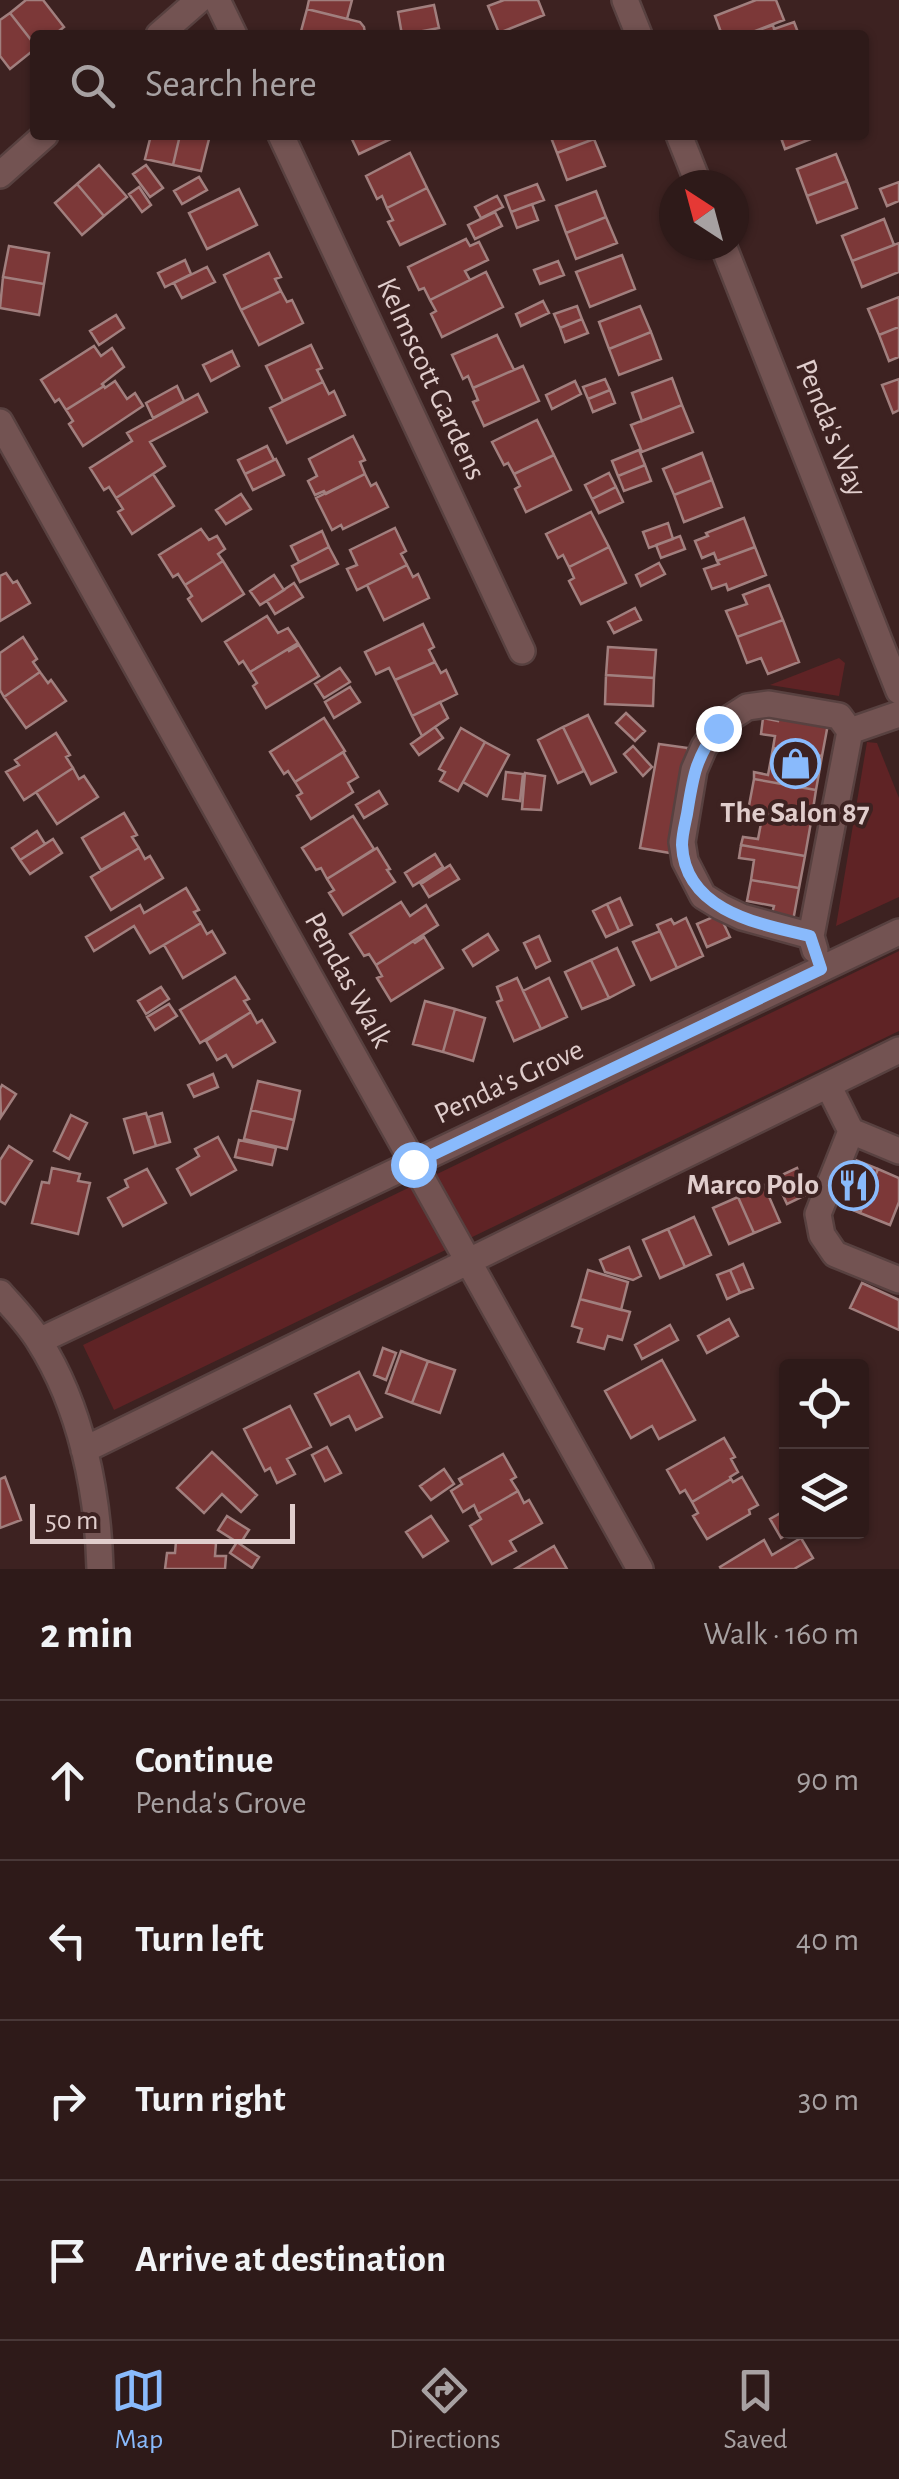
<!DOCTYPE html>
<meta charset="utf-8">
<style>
:root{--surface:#2e1a19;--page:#362322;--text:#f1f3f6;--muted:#a7a1a2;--line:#493838;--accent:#89bafc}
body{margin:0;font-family:"Alegreya Sans",sans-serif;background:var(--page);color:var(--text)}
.controls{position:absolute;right:30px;bottom:30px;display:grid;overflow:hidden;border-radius:10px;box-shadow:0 2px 8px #0004}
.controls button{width:90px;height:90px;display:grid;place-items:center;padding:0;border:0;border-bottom:2px solid var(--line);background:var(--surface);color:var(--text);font:50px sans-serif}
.compass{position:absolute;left:659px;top:170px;width:90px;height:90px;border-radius:50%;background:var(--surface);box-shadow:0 2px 8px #0004;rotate:324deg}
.scale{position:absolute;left:30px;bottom:25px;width:265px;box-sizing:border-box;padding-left:10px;border:5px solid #e0cdcc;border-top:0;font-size:28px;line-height:35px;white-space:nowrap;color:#e0cdcc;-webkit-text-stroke:8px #3d2221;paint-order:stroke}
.stop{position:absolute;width:30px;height:30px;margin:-22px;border:8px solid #89bafc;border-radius:50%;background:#fff}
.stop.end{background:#89bafc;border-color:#fff;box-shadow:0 2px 10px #0008}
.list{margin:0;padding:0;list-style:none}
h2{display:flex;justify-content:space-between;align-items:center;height:130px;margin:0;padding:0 40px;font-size:42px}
h2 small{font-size:32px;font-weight:400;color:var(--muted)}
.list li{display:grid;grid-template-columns:65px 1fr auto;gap:30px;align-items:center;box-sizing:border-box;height:160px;padding:0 40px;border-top:2px solid var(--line)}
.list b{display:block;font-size:38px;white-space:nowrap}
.list p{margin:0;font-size:32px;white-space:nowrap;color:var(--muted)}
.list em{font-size:32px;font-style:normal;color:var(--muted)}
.icon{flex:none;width:55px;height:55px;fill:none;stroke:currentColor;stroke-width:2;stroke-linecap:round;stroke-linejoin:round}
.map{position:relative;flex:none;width:899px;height:1569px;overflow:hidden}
.search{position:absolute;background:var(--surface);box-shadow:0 2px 8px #0004;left:30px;right:30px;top:30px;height:110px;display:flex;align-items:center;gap:25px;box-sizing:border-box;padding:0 35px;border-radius:10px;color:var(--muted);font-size:38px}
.sheet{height:770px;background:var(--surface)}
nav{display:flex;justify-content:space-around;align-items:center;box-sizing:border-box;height:140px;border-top:2px solid var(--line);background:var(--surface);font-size:28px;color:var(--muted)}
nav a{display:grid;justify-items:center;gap:5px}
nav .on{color:var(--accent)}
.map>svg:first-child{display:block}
.green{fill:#5f2325}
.building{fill:#7c3838;stroke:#a17f7e;stroke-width:2.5}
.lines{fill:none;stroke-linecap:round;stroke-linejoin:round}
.minor-casing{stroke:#584140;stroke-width:30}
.minor{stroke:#735352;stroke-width:25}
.route{stroke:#89bafc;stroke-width:12}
.labels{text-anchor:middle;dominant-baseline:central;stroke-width:8;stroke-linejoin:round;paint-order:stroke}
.street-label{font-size:30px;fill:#e0cdcc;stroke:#3d2221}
.poi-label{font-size:30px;font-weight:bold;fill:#e0cdcc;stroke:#3d2221}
</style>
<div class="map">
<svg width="899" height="1569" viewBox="0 0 899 1569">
<rect width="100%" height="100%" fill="#3d2221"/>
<path class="green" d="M839,658L845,663L839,696L770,685Z
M867,742L877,743L899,798V897L836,926Z
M899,951V1031L114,1410L83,1345Z"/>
<path class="building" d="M26,0H43L64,27L54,35H35V45L10,13Z
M309,0H352L347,19L307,9Z
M504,0H538L544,15L499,33L488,6Z
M756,0H776L784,20L745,35H722L715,16Z
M434,5L439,28L402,35L398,12Z
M307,9L360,22L364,27L365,33L363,35H300Z
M10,13L35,45V49L10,69L0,56V20Z
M794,22L799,35H745L773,25L774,29Z
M151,135H180L173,165L145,159Z
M180,135H210L201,171L173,165Z
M350,135H399L359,154Z
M550,135H592L594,139L557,153Z
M780,135H821L785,149Z
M594,139L605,166L567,180L557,153Z
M410,153L427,188L387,208L382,196L377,199L366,176Z
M836,154L847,181L807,196L797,169Z
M99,165L127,197L104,216L77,184Z
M146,165L163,188L150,197L133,174Z
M199,177L207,190L182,204L174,191Z
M847,181L857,208L817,223L807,196Z
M899,182V201L887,206L880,189Z
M77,184L104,216L82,235L55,203Z
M537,184L544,200L511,212L505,196Z
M139,187L151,205L142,212L129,194Z
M427,188L445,224L400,245L388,222L393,220L387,208Z
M239,189L257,225L207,249L189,213Z
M596,191L606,217L566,233L556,206Z
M497,196L503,207L481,218L475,207Z
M532,204L538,220L517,228L511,212Z
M495,212L502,226L475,239L468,225Z
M606,217L617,243L576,259L566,233Z
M884,219L894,245L852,261L842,236Z
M466,239L470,246L479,242L488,260L465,271L470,280L430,300L424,288L419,290L408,267Z
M899,243V272L862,287L852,261Z
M9,246L49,253L44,284L3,277Z
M269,253L281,277L275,279L281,291L241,310L224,275Z
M622,255L635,289L590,307L576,272Z
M185,260L191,274L165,287L158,273Z
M558,261L564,275L540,284L534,270Z
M207,267L215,282L182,298L174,283Z
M486,272L503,307L442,337L431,314L436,311L430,300Z
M3,277L44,284L39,315L0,308Z
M281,291L287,302L292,300L303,323L259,345L241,310Z
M899,297V327L879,335L868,309Z
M543,301L549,313L521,326L516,314Z
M577,306L582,319L560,328L554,314Z
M640,306L651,332L609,349L599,322Z
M116,315L124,328L99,345L90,331Z
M582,319L588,333L565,342L560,328Z
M899,327V357L889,361L879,335Z
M651,332L661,359L619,375L609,349Z
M497,335L514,370L473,388L468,376L463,379L452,355Z
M311,345L322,368L317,370L323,382L283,401L266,366Z
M94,346L101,356L112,348L124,367L102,384L104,386L66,410L59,399L55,402L41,380Z
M232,351L239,366L211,381L203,365Z
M523,366L539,401L484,426L473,402L478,400L473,388Z
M672,378L682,405L642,421L632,393Z
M605,379L610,390L588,399L583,387Z
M899,379V410L893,413L882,385Z
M115,381L127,399L135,393L143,406L83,446L69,424L73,421L66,410L104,386L105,388Z
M575,381L581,394L552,409L546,395Z
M323,382L329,394L334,391L345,415L287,443L270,408Z
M177,386L184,401L153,418L146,403Z
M610,390L615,403L593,412L588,399Z
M198,394L207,412L150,442L165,466L116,498L109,487L104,490L90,468L132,441L127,433Z
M682,405L693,432L642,452L631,425Z
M537,420L554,455L514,474L508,463L504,465L492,442Z
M353,436L365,460L360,462L365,474L326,494L324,491L315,495L308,481L317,476L309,459Z
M267,446L274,460L245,474L238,460Z
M639,450L645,465L618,476L612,461Z
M702,453L712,480L674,495L663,469Z
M554,455L571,490L526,512L515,489L520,486L514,474Z
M276,459L284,475L253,490L245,474Z
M645,465L651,481L624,491L618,476Z
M609,473L616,487L592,499L585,485Z
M153,474L174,506L132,534L118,512L123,509L116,498Z
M365,474L371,486L376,483L388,507L343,529L341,525L332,530L316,498Z
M712,480L722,507L684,522L674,495Z
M616,487L623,502L599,513L592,499Z
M241,494L251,509L226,524L216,510Z
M591,512L609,547L569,567L563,555L558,558L546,534Z
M744,518L755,547L717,561L714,553L702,558L695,541L708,536L706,533Z
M668,523L673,539L649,548L643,532Z
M395,528L406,551L401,554L407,565L357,590L347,569L357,565L350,550Z
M201,529L209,540L217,536L225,549L218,554L223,561L185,585L178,574L173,577L159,555Z
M322,531L329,547L299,562L291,546Z
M680,536L685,549L661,558L656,545Z
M329,547L338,564L300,582L292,566Z
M609,547L626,583L581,604L569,581L574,578L569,567Z
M755,547L766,575L728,590L726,584L712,589L704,569L719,564L717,561Z
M223,561L244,594L202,621L188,599L192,596L185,585Z
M659,563L665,574L641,586L636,575Z
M407,565L413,577L418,574L429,598L384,620L367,585Z
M6,573L13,583L17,581L30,603L0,621V576Z
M274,575L284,590L260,605L250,591Z
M294,583L303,597L275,614L267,601Z
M769,585L783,620L737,637L726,611L747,604L743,595Z
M635,608L641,620L614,633L608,622Z
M267,616L278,633L288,628L298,643L250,672L243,661L239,664L225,642Z
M783,620L799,662L768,674L761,658L747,663L737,637Z
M423,624L434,647L429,650L435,662L395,680L389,668L376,674L365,652Z
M23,637L37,659L33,662L40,672L4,697L0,690V653Z
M299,645L319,676L266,708L253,686L257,683L250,672L288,649L289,651Z
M608,647L656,650L654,678L606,675Z
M435,662L441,673L446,670L457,694L412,716L395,680Z
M340,668L350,682L324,698L315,684Z
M40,672L48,683L51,680L66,701L26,728L4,697Z
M606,675L654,678L653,706L605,704Z
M350,687L360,702L334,718L325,702Z
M440,702L448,718L422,736L412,716Z
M626,713L645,731L635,741L616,723Z
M588,715L616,772L591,784L563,727Z
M779,716L828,724L822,756L773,748L775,736L761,734L763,718L778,721Z
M324,718L345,751L295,782L288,771L284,774L270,752Z
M435,727L443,738L419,755L411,744Z
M563,727L584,771L558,783L538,740Z
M461,728L485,742L458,791L440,781L445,772L439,769Z
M56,733L70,755L66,757L73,768L24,800L6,772L19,765L15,760Z
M485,742L509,755L487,796L463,782Z
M659,744L688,748L670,853L640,848Z
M633,746L652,767L643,776L624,754Z
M773,748L822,756L816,790L754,779V772L768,775Z
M343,752L358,777L348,783L353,792L311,819L297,796L302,793L295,782Z
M73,768L79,779L84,776L98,797L57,824L36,792Z
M506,772L523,774L520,801L503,799Z
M525,773L545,776L541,810L522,809Z
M754,779L816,790L811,822L748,811Z
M379,791L387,804L364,818L356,805Z
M748,811L811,822L805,856L741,845L743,837L758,839L762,818L747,815Z
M124,813L137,835L132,837L139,848L101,870L82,838Z
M353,816L374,849L327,879L321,868L316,870L302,848Z
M37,831L45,844L20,860L12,848Z
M53,839L62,853L30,874L20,860Z
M741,845L805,856L799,888L751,880L754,860L739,858Z
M139,848L145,859L150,856L163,878L111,910L91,877Z
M377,848L390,869L387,870L395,882L343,915L329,893L334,890L327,879Z
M435,854L443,867L413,886L405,873Z
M450,865L459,879L429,897L421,884Z
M751,880L799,888L793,921L771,917L774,906L747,901Z
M186,888L199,910L194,912L201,923L150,953L134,926L94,951L86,937L140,905L144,913Z
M620,898L632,925L619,931L607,904Z
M401,902L410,916L426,905L438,925L376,965L369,954L364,956L350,934Z
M607,904L619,931L606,937L593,911Z
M713,917L722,920L730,937L707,947L697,924Z
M686,918L703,956L677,968L657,925L671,919L674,924Z
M201,923L207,934L212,931L225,953L183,978L164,945Z
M660,931L677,968L651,980L633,942Z
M488,934L498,950L473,966L463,950Z
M539,936L550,961L536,968L524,943Z
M424,937L443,968L391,1001L377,978L382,976L376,965L413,941L415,943Z
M617,948L634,985L609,998L591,960Z
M591,960L609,998L582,1009L565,972Z
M235,977L249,999L244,1001L251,1012L200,1043L180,1010Z
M517,978L541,1029L514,1041L497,1002L502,1000L497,987Z
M549,978L567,1017L541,1029L523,991Z
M161,987L169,999L146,1014L138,1001Z
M425,1001L455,1009L443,1052L413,1044Z
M169,1004L177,1016L155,1030L147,1017Z
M455,1009L485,1018L473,1061L443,1052Z
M251,1012L257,1023L262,1020L275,1042L233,1067L226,1055L217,1060L206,1041Z
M213,1074L218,1087L194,1097L188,1085Z
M258,1081L300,1091L294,1120L251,1110Z
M2,1085L16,1094L1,1117L0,1089Z
M251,1110L294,1120L287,1149L244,1139Z
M146,1113L156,1146L134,1153L124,1119Z
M162,1113L170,1142L156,1146L148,1117Z
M71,1115L87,1123L69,1159L54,1151Z
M218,1137L236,1170L191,1195L177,1169L199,1156L195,1149Z
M239,1140L276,1148L272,1165L235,1157Z
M9,1146L32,1161L5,1204L0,1201V1160Z
M848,1157L878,1169L860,1213L830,1200Z
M52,1168L80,1174L78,1181L90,1183L78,1234L32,1223L42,1182L49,1183Z
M797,1168L808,1194L787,1204L775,1178Z
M147,1169L166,1203L123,1226L108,1198L128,1187L125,1180Z
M878,1169L899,1178V1202L890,1225L860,1213Z
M764,1185L780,1222L754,1233L738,1197Z
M738,1197L754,1233L729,1244L713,1208Z
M694,1217L711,1255L685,1267L668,1229Z
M668,1229L685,1267L660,1278L643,1240Z
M629,1247L641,1276L633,1280L605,1272L600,1260Z
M743,1264L753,1288L740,1293L730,1270Z
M588,1270L628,1282L621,1310L580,1299Z
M730,1270L740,1293L727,1299L717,1275Z
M862,1283L899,1300V1330L850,1308Z
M580,1299L630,1312L622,1340L608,1336L604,1349L578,1342L582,1329L572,1326Z
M729,1319L738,1336L707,1353L698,1336Z
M670,1325L678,1340L642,1359L635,1345Z
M383,1348L396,1353L386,1380L374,1375Z
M401,1351L428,1361L412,1403L386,1393Z
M662,1360L695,1420L659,1439L652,1426L631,1438L605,1391Z
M428,1361L455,1370L440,1413L412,1403Z
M359,1372L382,1417L356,1430L349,1416L331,1425L315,1394Z
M290,1406L311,1447L287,1459L295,1474L277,1483L270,1468L265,1471L244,1429Z
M724,1438L735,1457L731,1459L738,1472L730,1477L731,1479L692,1502L685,1490L680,1493L667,1470Z
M327,1447L341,1473L325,1481L312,1455Z
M212,1452L257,1495L241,1512L222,1494L204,1513L177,1488Z
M503,1454L516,1477L511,1480L518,1491L478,1514L474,1505L463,1512L451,1491L462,1484L459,1479Z
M444,1469L454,1484L431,1500L420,1486Z
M5,1477L21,1520L0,1528V1479Z
M742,1477L758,1505L749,1510L750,1514L707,1539L693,1516L698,1513L692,1502L731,1479L733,1482Z
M518,1491L524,1503L529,1500L542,1523L510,1541L516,1551L492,1564L470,1526L481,1519L478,1514Z
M786,1510V1532H791L781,1538L770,1519Z
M227,1516L249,1530L240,1544L218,1530Z
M431,1516L448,1541L423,1557L406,1532Z
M801,1538L813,1558L794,1569H721L720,1567L764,1540L772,1555Z
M176,1541L216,1543L215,1556H226L225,1569H165L167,1553H175Z
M237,1542L259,1557L252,1568L230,1553Z
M554,1546L567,1569H515Z"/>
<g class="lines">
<defs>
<path id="minor" d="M217,0L234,35
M625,0L639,35
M159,35L199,0
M281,135L522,651
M679,135L699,185
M0,175L45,135
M723,245L899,691
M0,422L640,1569
M850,731L899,714
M811,936L742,917L721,907L703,896L685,861L682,842L694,770L704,747L718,728L730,718L747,707L769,704L839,716L850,731
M815,950L811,936L850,731
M828,1085L851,1131L899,1151
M851,1131L818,1214L822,1235L835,1254L899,1280
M0,1293C13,1308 28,1323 39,1341C81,1407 98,1491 100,1569
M39,1341L899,932
M84,1450L899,1050"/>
</defs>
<use href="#minor" class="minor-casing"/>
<use href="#minor" class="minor"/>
</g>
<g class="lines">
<path class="route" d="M413,1164L821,969L810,936C759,924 685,911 682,845C682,835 685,824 687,814C693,777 695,759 718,728"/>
</g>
<defs>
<symbol id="shop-ring" viewBox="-11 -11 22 22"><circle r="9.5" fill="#3d2221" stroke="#89bafc" stroke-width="1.5"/><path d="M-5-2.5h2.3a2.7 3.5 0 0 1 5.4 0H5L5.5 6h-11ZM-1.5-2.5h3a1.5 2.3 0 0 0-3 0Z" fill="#89bafc"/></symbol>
<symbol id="restaurant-ring" viewBox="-11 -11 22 22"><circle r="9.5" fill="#3d2221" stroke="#89bafc" stroke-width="1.5"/><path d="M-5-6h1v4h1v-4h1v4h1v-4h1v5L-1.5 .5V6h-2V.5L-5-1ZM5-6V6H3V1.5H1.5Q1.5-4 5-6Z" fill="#89bafc"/></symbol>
</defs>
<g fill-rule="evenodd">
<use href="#shop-ring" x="768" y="736" width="55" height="55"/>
<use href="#restaurant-ring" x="826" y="1158" width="55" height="55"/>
</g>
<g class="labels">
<g class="street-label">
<text transform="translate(431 379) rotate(65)">Kelmscott Gardens</text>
<text transform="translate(831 428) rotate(68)">Penda's Way</text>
<text transform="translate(348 980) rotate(61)">Pendas Walk</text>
<text transform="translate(509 1082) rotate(-25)">Penda's Grove</text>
</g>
<g class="poi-label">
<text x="795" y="813">The Salon 87</text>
<text x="819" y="1185" text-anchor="end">Marco Polo</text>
</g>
</g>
</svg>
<div class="controls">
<button><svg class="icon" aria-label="locate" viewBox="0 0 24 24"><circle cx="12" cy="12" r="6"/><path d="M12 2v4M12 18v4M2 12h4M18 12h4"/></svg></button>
<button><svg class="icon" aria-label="layers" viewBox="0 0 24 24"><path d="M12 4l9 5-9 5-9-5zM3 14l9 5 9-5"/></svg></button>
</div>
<svg class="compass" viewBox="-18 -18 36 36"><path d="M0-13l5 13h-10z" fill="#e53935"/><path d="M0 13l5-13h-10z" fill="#a7a1a2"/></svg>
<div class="scale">50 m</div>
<div class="stop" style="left:413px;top:1164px"></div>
<div class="stop end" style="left:718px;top:728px"></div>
<div class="search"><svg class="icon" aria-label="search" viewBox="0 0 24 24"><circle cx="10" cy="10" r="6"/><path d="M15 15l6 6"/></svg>Search here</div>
</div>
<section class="sheet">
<h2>2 min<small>Walk · 160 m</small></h2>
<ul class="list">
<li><svg class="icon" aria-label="ahead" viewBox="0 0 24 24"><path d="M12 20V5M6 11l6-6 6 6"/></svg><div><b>Continue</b><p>Penda's Grove</p></div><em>90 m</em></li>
<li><svg class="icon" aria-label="left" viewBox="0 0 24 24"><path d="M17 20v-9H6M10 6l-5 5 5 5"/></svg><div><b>Turn left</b></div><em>40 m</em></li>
<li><svg class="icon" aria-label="right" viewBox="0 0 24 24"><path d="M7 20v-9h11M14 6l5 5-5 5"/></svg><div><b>Turn right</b></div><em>30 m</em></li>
<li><svg class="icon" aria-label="arrive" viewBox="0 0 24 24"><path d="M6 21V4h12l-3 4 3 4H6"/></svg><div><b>Arrive at destination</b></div></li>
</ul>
</section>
<nav>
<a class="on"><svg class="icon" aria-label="map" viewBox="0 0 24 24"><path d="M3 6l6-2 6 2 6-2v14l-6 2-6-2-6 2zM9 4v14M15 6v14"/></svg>Map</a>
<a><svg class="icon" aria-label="directions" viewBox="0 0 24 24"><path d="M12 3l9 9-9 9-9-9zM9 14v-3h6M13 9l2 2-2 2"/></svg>Directions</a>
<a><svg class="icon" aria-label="saved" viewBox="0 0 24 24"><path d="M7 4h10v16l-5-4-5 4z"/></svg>Saved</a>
</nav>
